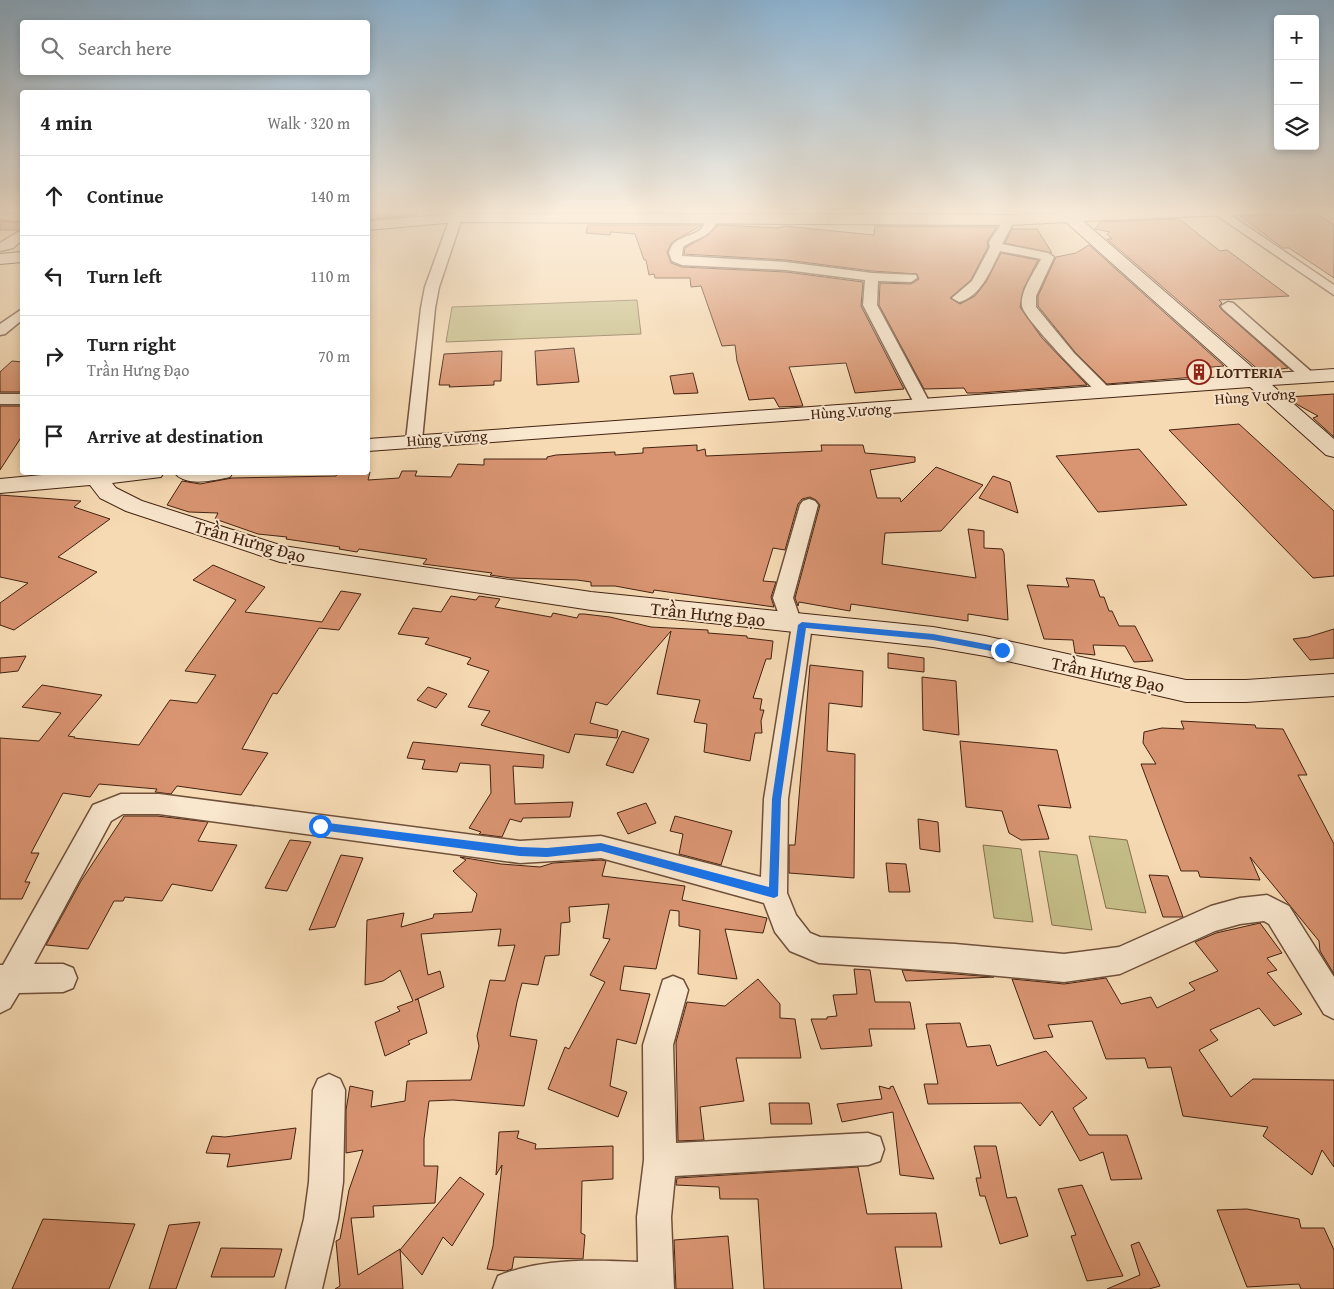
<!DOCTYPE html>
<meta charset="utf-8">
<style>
:root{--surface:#fff;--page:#f6f6f6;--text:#222;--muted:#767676;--line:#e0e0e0}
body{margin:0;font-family:"Gentium Book Plus",serif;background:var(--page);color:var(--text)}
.controls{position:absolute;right:15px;top:15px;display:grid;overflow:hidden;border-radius:5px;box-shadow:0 2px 8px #0003}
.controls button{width:45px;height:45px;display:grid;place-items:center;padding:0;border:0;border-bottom:1px solid var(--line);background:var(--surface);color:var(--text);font:25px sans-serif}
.stop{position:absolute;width:15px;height:15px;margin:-11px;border:4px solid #1a73e8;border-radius:50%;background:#fff}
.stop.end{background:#1a73e8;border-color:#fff;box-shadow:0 1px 5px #0008}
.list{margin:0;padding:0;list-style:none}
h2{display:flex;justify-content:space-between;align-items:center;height:65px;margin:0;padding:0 20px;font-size:21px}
h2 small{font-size:16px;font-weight:400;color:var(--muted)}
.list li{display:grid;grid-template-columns:32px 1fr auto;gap:15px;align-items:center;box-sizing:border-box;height:80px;padding:0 20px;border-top:1px solid var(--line)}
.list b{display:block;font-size:19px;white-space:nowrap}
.list p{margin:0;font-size:16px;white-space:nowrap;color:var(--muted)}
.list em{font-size:16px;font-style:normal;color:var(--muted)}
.icon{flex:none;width:28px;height:28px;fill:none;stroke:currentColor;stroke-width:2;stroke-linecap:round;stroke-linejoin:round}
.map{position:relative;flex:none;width:1334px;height:1289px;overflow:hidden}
.search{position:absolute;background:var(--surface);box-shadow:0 2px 8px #0003;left:20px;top:20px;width:350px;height:55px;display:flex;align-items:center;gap:12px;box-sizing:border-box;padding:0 18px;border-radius:5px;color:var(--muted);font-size:19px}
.panel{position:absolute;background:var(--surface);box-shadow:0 2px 8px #0003;left:20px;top:90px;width:350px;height:385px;border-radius:5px}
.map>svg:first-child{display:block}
.green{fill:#c4bd87;stroke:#84704c}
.building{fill:#d99471;stroke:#432211}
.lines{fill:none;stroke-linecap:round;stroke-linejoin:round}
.street-casing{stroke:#70503a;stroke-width:3}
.secondary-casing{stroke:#432211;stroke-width:2}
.street{fill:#f9e7ce;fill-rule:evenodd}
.secondary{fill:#f9e7ce;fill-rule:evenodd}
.route{fill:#1a73e8}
.labels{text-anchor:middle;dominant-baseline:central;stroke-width:4;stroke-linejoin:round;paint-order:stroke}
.far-poi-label{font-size:15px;font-weight:bold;fill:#432211;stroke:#f9e7ce;text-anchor:start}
.far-street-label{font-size:15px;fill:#432211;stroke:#f9e7ce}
.street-label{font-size:18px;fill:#432211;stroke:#f9e7ce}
</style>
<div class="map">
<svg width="1334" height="1289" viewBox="0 0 1334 1289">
<rect width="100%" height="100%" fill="#f6dab3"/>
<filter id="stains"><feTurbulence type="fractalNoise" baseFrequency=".004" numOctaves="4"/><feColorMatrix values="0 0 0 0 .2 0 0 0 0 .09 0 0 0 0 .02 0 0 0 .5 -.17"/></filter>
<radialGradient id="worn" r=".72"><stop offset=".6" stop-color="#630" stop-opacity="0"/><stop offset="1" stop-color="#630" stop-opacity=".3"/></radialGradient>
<path class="green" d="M637,300L641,334L446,342L452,307Z
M1089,836L1127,840L1146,913L1106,908Z
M983,845L1021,849L1033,922L994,918Z
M1039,851L1077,855L1092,930L1052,925Z"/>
<path class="building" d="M382,210H417V215L377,218Z
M607,210H667L682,213L605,212Z
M878,210H976L989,213H878Z
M1280,214L1284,216L1317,214L1334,225V278L1289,248H1283L1240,216Z
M1179,219L1220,251L1227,250L1289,296L1219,300L1222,303L1219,306L1222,310L1288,368L1261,372L1107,239H1112L1107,234L1110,232L1095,229L1100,222Z
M0,221L22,223V230H0Z
M588,225H702L672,242L667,252L671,263L682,267L786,272L863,282L861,306L904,389L855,393L846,363L789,367L803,406L779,407L774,398L749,400L737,361L735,345L722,346L701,286L691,287L690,278H655L654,274L649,275L646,260H644L635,234L611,232L610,235L586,233Z
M718,225L778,228L784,226L874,235L875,226L997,227L987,241L988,247L971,280L950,298L960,304L975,296L986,282L1001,253L1038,260L1024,288L1020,307L1042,338L1087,385L979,393H967L964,388L924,389L879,305L880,283L911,284L919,279L917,274L872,271L786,260L684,254L685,248L708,235Z
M1012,229H1037L1052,253L1005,243Z
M1089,245L1224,366L1200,368L1208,376L1107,384L1075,352L1038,306V296L1056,257L1076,253Z
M574,348L579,382L537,385L535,351Z
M502,351L501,381H494V385L449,387L450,385H439L444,354Z
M12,361L22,362V392H0V372Z
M693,373L698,393L674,394L670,376Z
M1334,394V437L1313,418L1318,416L1298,405L1288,397Z
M0,406H22V436L0,470Z
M1239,424L1334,511V576L1313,578L1169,430Z
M697,445V451L705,449L706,456L822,451L821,445H863L865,453L915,457V462L870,470L877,498H900L901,502L936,467L983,485L941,531L885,533L882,564L976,578L968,529L984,531V548L1002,549L1004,553L1008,620L968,614V621L851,604L850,611L799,602L798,606L795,598L820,505L816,500L810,497L802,499L798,504L785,550L773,548L763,581L776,582L771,597L774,607L654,590L653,593L615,586H591V582L577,580L511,578L490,575L492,573L423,564L427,559L359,549L357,552L339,549L340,547L286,539L287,537L258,534L215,519L218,513L189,512L167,505L182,481L200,484L232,478L336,476L338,472H370L368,480L399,478L402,471H417L415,476L451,477L458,464L484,465V459H547V457L556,455L615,452V455L643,453V448Z
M1139,449L1187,505L1098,512L1056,456Z
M993,476L1010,482L1018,513L979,498Z
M0,495L81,501L74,507L110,519L58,557L97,572L14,630L0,625V603L28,583L0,577Z
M213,565L265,587L245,612L322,622L341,591L361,594L339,630L319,628L277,694L273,693L242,749L268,753L241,795L177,786L171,794L155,792L157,789L99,784L90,797L63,793L31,853H39L25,882H30L22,899H0V738L39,741L61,713L22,707L42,685L102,695L68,736L75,737L74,738L139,745L170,700L197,703L216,675L185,671L236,600L193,580Z
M1066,578L1094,580L1100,597H1104L1109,611H1112L1119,626H1135L1153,661L1134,662L1125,646L1093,645L1095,655L1075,653L1073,640L1044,639L1027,585L1069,587Z
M451,596L476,600L479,596L500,599L495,607L551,617L553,613L577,618L579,614H584L610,617L651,627L708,630V633L747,636V638L773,641L771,659H766L753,698L762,699L760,710H764L761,721L762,733H755L750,761L704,752L707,724L694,722L700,700L657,694L671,631L607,705L596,702L590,723L618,730L617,738L575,734L569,753L481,725L490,711L468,707L489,671L467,664L471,658L425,644L429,638L398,634L413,608L441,612Z
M1334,629V658L1310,660L1293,639L1308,637Z
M888,653L924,658V672L888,668Z
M26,656L18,671L0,673V658Z
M810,665L863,671L862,707L829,703L827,751L855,754L854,878L789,873V845H795Z
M922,677L956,681L959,735L923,730Z
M428,687L447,694L436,708L417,700Z
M1181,721L1255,725L1256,728L1283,729L1307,775H1298L1334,844V974L1320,951L1319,941L1250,857L1260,880L1200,877L1198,871H1181L1141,764H1156L1143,743L1144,732L1162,728L1184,729Z
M622,731L649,739L633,773L606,765Z
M960,741L1057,750L1071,808L1038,805L1049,839L1021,840L1009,833L1002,811L966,807Z
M413,742L544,755L543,768L513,766L515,804L573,802L570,817L523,818L521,822L510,819L502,837L479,834L481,832L469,828L491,793L490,765L460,763L457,772L422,769L425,760L407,758Z
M646,803L656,823L628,834L617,813Z
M124,816H157L208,822L198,841L237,845L212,891L172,884L162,901L125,897L123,901H114L88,949L46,945L81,881Z
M675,816L732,831L721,865L679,854L683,834L670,831Z
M918,819L938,822L940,852L920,849Z
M290,840L311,842L287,891L265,888Z
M341,855L363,858L335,927L309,930Z
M460,857L501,864L540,867L553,863L601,860L606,861L602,876L685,886L682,900L767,918L763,933L725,929L737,979L698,974L700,930L679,926V911L670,910L656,969L624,966L620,990L650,994L636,1044L617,1039L610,1086L627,1092L618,1117L548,1089L565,1047L569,1049L605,982L590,975L610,939L603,938L609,904L569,907L570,922L561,923L559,955L545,956L538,985L522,983L517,1002L510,1036L537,1040L524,1106L453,1100L429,1101L424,1139V1166H438L435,1203L373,1206L374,1217L351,1218L358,1275L400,1249L403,1289H335L340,1286L336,1241L340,1239L349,1190L363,1150L346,1153V1110L350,1086L373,1091L371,1107L405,1101L407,1081L471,1080L479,1046L477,1036L490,980L505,981L515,945L498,946L501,929L421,934L428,975L440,971L444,987L415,1000L418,999L427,1033L408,1041L410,1044L385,1056L375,1022L400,1011L397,1007L413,1001L400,970L383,981L365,985L367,920L404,913L401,927L433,918L434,914L472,912L477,894L453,871L466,860Z
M886,863L906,864L910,892H889Z
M1149,875L1168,876L1183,917H1163Z
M1260,923L1282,953L1267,958L1277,970L1267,973L1302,1014L1274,1026L1259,1008L1210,1030L1218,1040L1199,1050L1231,1097L1253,1079L1334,1080V1167L1322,1150L1312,1175L1263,1136L1268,1127L1183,1116L1171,1067L1148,1068L1145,1058L1106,1059L1092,1021L1048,1025L1053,1037L1034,1039L1012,979L1064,984L1106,978L1121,1004L1151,997L1157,1008L1195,990L1189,983L1218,971L1195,942L1216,933Z
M854,969L870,970L875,1002H910L915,1029H869L872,1046L821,1049L811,1019H827V1017L837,1016L833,995L857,994Z
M902,970L955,974L994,977L906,981Z
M758,979L780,1004V1018L795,1019L801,1058H736L744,1101L700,1107L704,1140L678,1141L676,1042L687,1002L725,1006Z
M960,1023L967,1047L990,1045L997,1066L1046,1051L1087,1098L1073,1108L1089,1135H1127L1142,1179L1111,1180L1103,1152L1080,1161L1052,1111L1040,1126L1021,1103L928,1104L924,1084H938L926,1024Z
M879,1086L890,1089V1087L893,1086L934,1179L900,1175L893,1112L842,1122L837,1104L882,1099Z
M769,1103H809L812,1124H771Z
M296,1128L291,1159L227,1167L230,1154L206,1153L212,1136L225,1137Z
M519,1131L517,1138L536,1144L535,1149L613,1146V1179L582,1181L581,1233L585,1235L583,1259L514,1257L512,1269L506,1271L487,1269L493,1246L502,1165L496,1175L499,1132Z
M974,1146H996L1007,1198L1016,1197L1028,1236L1000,1244L985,1196H980L976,1178H981Z
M858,1167L867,1214L936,1213L942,1247H895L902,1289H764L758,1199H720L719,1187L676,1185L677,1178Z
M460,1177L484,1194L452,1246L443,1237L422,1275L400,1250Z
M1082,1185L1108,1244L1123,1276L1087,1281L1071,1236L1076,1235L1058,1189Z
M1247,1209L1299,1219L1301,1228H1324L1334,1250V1289H1301L1299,1284L1247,1287L1217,1210Z
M43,1219L135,1224L109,1289H12Z
M200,1222L176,1289H149L169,1225Z
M728,1236L733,1289H676L674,1240Z
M1139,1242L1160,1286L1149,1289H1107L1140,1275L1131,1245Z
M221,1248L282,1249L274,1277H211Z"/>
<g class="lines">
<defs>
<path id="street" d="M456,210H468L462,218L439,287L435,308L422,440L420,444H408L406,440L421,308L425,287L450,218Z
M1209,210H1223L1334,285V295Z
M0,213L22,215V221L0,219Z
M713,216L719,219C709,239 699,236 683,247L682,256L786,262L872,273L916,275L917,278L911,282L878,281L877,305L931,405L929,408H917L915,405L863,305L865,280L786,270L682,265L672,261L669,253C673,236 689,238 700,230C706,225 706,217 713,216Z
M1009,217L1015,220L1002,244L1048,253L1054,257L1036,296V307L1074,353L1112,391L1109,394H1099C1086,382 1024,319 1022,306C1020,291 1034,273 1041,259L1000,251C991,269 981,297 959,302L952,298L972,281L990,247L989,242L1005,218Z
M18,232H22V240L13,248L0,251V243Z
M1228,302L1233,303L1314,374L1317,377L1314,380H1304L1223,309L1221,306Z
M22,309V320L5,334L0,335V324Z
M0,394H22V404H0Z
M809,499L815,501L818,505L793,598L800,618L809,620L812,625L788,799L787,893L796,915L810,933L820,937L955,944L1064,954L1119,947L1211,906L1240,898L1267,895L1289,906L1334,977V1019L1324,1014L1269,924L1264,921L1240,924L1215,931L1120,974L1064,982L955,972L819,963L790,951L775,932L764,903L601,858L520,863L159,814H123L111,821L34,964H63L73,968L77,978L73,988L63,992L19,993L10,1008L0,1013V965H3L93,805L121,794H159L520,841L601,836L761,877L764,799L791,631L784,629L773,598L800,505L803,501Z
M673,976L683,980L688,990L673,1045L676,1143L868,1133L880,1137L884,1149L880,1161L868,1165L675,1176L671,1217L674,1289H493L498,1276C542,1258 591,1260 638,1262L637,1217L644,1160L643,1045L663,980Z
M329,1074L340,1079L345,1090L343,1182L338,1219L322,1289H286L304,1219L309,1182L313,1090L318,1079Z"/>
<path id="secondary" d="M1142,210H1260L1253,214L1083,221L1260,374L1334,369V381L1272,385L1334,439V457L1326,455L1250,387L368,451V439L1238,376L1066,222L1009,225L456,222L368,230V221L456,214L1009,215L1056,214L1062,211L1070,213Z
M22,252V262L0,264V254Z
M73,472H164L161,477L112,483L116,488L142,501L283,546L591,592L933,627L985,636L1186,680H1246L1334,674V696L1246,702H1186L985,656L933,647L591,610L280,562L126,511L100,498L90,485L0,493V479Z
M174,472H233L230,477C215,480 185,488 174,472Z"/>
</defs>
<use href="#street" class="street-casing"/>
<use href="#secondary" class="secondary-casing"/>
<use href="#street" class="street"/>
<use href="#secondary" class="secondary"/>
</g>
<linearGradient id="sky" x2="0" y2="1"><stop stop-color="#8cb5d5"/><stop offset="0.54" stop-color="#fbeedd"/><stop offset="1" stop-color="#fbeedd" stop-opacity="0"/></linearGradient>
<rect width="1334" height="391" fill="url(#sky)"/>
<path class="route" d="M802,622L933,634L1002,647L1006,650L1002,653L933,640L806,628L781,799L778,896L774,898L601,851L547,857L520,856L320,830L315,826L320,822L520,847L547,848L601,843L769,887L772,799L798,625Z"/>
<defs>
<symbol id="building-ring" viewBox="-11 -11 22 22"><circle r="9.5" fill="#f9e7ce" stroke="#8f2418" stroke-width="1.5"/><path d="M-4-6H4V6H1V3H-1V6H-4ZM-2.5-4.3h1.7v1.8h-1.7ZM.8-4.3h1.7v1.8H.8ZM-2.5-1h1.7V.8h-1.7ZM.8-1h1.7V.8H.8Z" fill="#8f2418"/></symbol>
</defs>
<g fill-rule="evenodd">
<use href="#building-ring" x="1185" y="358" width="28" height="28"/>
</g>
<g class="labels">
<g class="far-poi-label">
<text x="1216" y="372">LOTTERIA</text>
</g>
<g class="far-street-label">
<text transform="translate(1255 396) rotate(-4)">Hùng Vương</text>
<text transform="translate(851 411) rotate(-4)">Hùng Vương</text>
<text transform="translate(447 438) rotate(-4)">Hùng Vương</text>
</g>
<g class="street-label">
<text transform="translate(250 541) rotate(16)">Trần Hưng Đạo</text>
<text transform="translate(708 614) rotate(6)">Trần Hưng Đạo</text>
<text transform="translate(1108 674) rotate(12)">Trần Hưng Đạo</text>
</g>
</g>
<rect width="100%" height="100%" filter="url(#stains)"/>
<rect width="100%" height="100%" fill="url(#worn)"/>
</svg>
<div class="controls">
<button>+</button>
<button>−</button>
<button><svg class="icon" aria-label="layers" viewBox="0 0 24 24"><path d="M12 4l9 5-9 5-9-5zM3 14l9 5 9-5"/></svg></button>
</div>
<div class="stop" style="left:320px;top:826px"></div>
<div class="stop end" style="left:1002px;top:650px"></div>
<div class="search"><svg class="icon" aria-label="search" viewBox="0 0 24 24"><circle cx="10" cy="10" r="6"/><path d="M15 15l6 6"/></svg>Search here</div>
<section class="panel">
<h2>4 min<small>Walk · 320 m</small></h2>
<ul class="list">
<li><svg class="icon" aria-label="ahead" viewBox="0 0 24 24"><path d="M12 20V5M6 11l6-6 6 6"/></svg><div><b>Continue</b></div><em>140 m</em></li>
<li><svg class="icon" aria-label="left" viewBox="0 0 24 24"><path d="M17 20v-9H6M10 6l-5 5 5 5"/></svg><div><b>Turn left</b></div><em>110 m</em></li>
<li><svg class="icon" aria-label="right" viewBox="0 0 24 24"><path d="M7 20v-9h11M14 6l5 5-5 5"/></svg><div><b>Turn right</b><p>Trần Hưng Đạo</p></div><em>70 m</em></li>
<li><svg class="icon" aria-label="arrive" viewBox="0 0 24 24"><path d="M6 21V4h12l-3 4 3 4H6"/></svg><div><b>Arrive at destination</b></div></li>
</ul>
</section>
</div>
